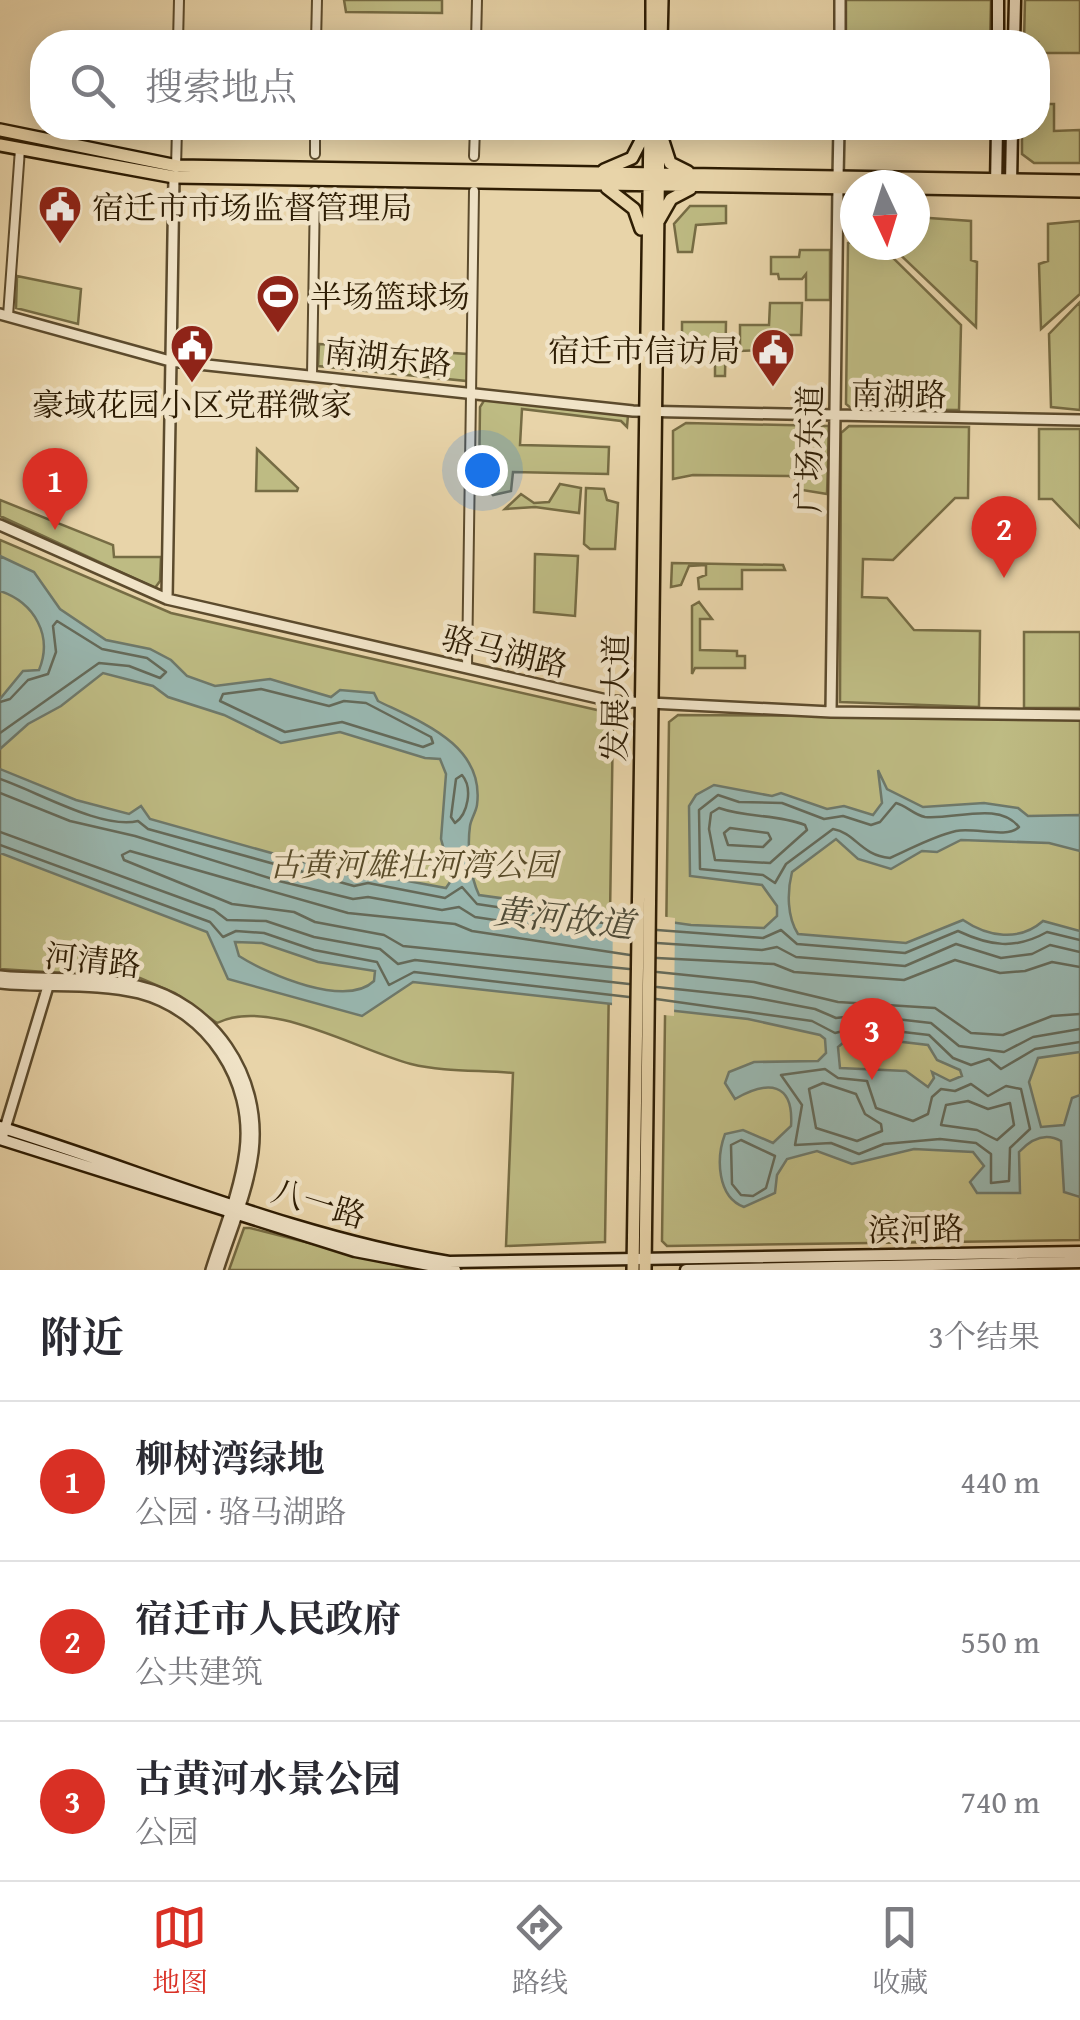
<!DOCTYPE html>
<html lang="zh">
<meta charset="utf-8">
<style>
:root{--surface:#fff;--page:#f7f7f7;--text:#2b2b33;--muted:#7c7c81;--line:#e1e1e2;--accent:#d93025}
body{margin:0;font-family:"Gentium Book Plus","Noto Serif SC",serif;background:var(--page);color:var(--text)}
.compass{position:absolute;left:840px;top:170px;width:90px;height:90px;border-radius:50%;background:var(--surface);box-shadow:0 5px 25px #0003;rotate:176deg}
.you{position:absolute;left:482px;top:470px;width:35px;height:35px;margin:-25px;border:8px solid #fff;border-radius:50%;background:#1a73e8;box-shadow:0 0 0 15px #1a73e833}
.badge{display:grid;place-items:center;width:65px;height:65px;border-radius:50%;background:var(--accent);color:#fff;font-size:32px;font-weight:700}
.pin{position:absolute;translate:-50% -82px;filter:drop-shadow(0 2px 5px #0008)}
.pin::after{content:'';position:absolute;top:52px;width:35px;height:30px;background:inherit;clip-path:polygon(0 0,100% 0,50% 100%)}
.list{margin:0;padding:0;list-style:none}
h2{display:flex;justify-content:space-between;align-items:center;height:130px;margin:0;padding:0 40px;font-size:42px}
h2 small{font-size:32px;font-weight:400;color:var(--muted)}
.list li{display:grid;grid-template-columns:65px 1fr auto;gap:30px;align-items:center;box-sizing:border-box;height:160px;padding:0 40px;border-top:2px solid var(--line)}
.list b{display:block;font-size:38px;white-space:nowrap}
.list p{margin:0;font-size:32px;white-space:nowrap;color:var(--muted)}
.list em{font-size:32px;font-style:normal;color:var(--muted)}
.icon{flex:none;width:55px;height:55px;fill:none;stroke:currentColor;stroke-width:2;stroke-linecap:round;stroke-linejoin:round}
.map{position:relative;flex:none;width:1080px;height:1270px;overflow:hidden}
.search{position:absolute;background:var(--surface);box-shadow:0 5px 25px #0003;left:30px;right:30px;top:30px;height:110px;display:flex;align-items:center;gap:25px;box-sizing:border-box;padding:0 35px;border-radius:40px;color:var(--muted);font-size:38px}
.sheet{height:610px;background:var(--surface)}
nav{display:flex;justify-content:space-around;align-items:center;box-sizing:border-box;height:140px;border-top:2px solid var(--line);background:var(--surface);font-size:28px;color:var(--muted)}
nav a{display:grid;justify-items:center;gap:5px}
nav .on{color:var(--accent)}
.map>svg:first-child{display:block}
.green{fill:#bebb83;stroke:#766c44;stroke-width:2.5}
.water{fill:#99b7b0;stroke:#6e796b;stroke-width:2.5;fill-rule:evenodd}
.pier{fill:#e8d4a9}
.lines{fill:none;stroke-linecap:round;stroke-linejoin:round}
.shore{stroke:#646a5a;stroke-width:2.5}
.minor-casing{stroke:#5c4b2d;stroke-width:12}
.tertiary-casing{stroke:#5c4b2d;stroke-width:14}
.secondary-casing{stroke:#2e1d04;stroke-width:15}
.primary-casing{stroke:#2e1d04;stroke-width:16}
.minor{stroke:#f0e3c7;stroke-width:8}
.tertiary{stroke:#f0e3c7;stroke-width:9}
.secondary{stroke:#f0e3c7;stroke-width:10}
.primary{stroke:#e8d4a9;stroke-width:11}
.labels{text-anchor:middle;dominant-baseline:central;stroke-width:9;stroke-linejoin:round;paint-order:stroke}
.poi-label{font-size:32px;fill:#2e1d04;stroke:#f0e3c7;text-anchor:start}
.street-label{font-size:32px;fill:#2e1d04;stroke:#f0e3c7}
.park-label{font-size:32px;font-style:italic;fill:#594c2a;stroke:#f0e3c7}
.water-label{font-size:35px;font-style:italic;fill:#4e4b38;stroke:#f0e3c7}
</style>
<div class="map">
<svg width="1080" height="1270" viewBox="0 0 1080 1270">
<rect width="100%" height="100%" fill="#e8d4a9"/>
<filter id="stains"><feTurbulence type="fractalNoise" baseFrequency=".002" numOctaves="4"/><feColorMatrix values="0 0 0 0 .2 0 0 0 0 .09 0 0 0 0 .02 0 0 0 .5 -.17"/></filter>
<radialGradient id="worn" r=".72"><stop offset=".6" stop-color="#630" stop-opacity="0"/><stop offset="1" stop-color="#630" stop-opacity=".3"/></radialGradient>
<path class="green" d="M344,0H442V13L346,12Z
M846,0H991L990,42H846Z
M1025,0H1080V53H1038V42H1024Z
M1038,104H1054V131L1080,130V163H1034L1022,154V128H1038Z
M690,206H726V223L696,225L692,252H678L674,224Z
M915,217L971,221V260L977,262L976,327L890,245H915Z
M1080,221V294L1041,329L1039,264L1048,261V224Z
M855,241V245H880L961,325L959,410L852,409L846,404L848,243Z
M800,250H830V300H806V274L802,279H779L778,274H771V257H799Z
M17,276L81,289L78,324L16,308Z
M1080,302V410L1051,407L1049,334Z
M770,303H802L801,335H765L764,350L740,351V325H769Z
M682,322H726L725,376H715V344L694,343L682,352Z
M319,344L467,354V381L318,366Z
M485,399L628,415L627,427L621,421L522,409L520,445L609,447L608,474L513,472L511,491L493,495L479,480L480,407Z
M686,423L829,426L827,494L796,489V479L789,476L693,475L673,479V431Z
M849,426L969,427L968,498H955L893,560L863,559L862,597L887,598L914,630L980,631L979,707L840,702L841,433Z
M1039,429H1080V528L1052,499H1039Z
M257,449L298,488L297,491H256Z
M560,484L581,488L579,513L535,507L505,509L521,494L534,503L549,502Z
M586,488L604,489L607,500L618,503L615,549H590L584,544Z
M0,500L113,545L114,557H161L160,581L155,588L0,516Z
M0,540L171,613L597,710L613,719L605,1242L506,1246L513,1073C480,1070 443,1072 411,1064C357,1050 269,997 217,1023L175,993L140,978L0,969Z
M535,554L578,556L575,616L534,612Z
M672,563L783,565L785,570H742V589H699L698,578L706,575V565L689,566L681,585L671,587Z
M699,602L712,619H700V650L737,651V656H745V668H695L692,674V606Z
M1024,632H1080V708H1024Z
M678,715L1080,717V1240L667,1246L662,1241L669,722Z
M244,1228H250L415,1270H229Z"/>
<path class="water" d="M0,556L34,572L60,609L106,640L150,649L171,660L187,676L215,686L270,679L331,697L340,690L374,693L378,701C421,722 485,745 477,805C476,812 471,819 470,826C467,847 470,876 479,895L691,925L764,928L777,916V906L762,885L690,876L689,806L696,795L714,785L772,796L781,793L827,809L844,806L873,815L882,803L878,770L887,789L923,807L984,803L1018,808L1028,816L1080,815V851L1049,843L961,840L937,852L922,851L891,869L858,859L836,839L792,872C787,892 787,917 798,934L906,943L963,920C988,937 1019,942 1043,921L1080,931V1052L1038,1058L1029,1082L1041,1127L1064,1125L1072,1098L1080,1095V1197L1064,1192L1061,1141C1045,1132 1031,1139 1019,1152L1020,1193H977L970,1182L984,1166L973,1152L914,1149L852,1164L817,1151L787,1159L777,1175L775,1193L744,1207C717,1197 716,1158 725,1134L743,1130L773,1143L791,1126C794,1082 768,1080 735,1099L725,1083L729,1072L754,1062L818,1061L826,1053L825,1039L820,1035L748,1019L413,982L362,1016L228,979L207,932L0,853V769L76,800L129,814L141,806L150,819L357,877L374,867L375,875L446,888L452,879L441,839L446,774L440,759L425,758L340,732L281,743L224,715L168,697L153,686L103,673L61,706L28,724L0,749V699L23,671L39,670C53,636 35,603 0,591ZM235,942L262,943L318,962L375,971L374,981C346,1008 269,975 239,956ZM860,1037L928,1045L937,1060L960,1070L962,1076L950,1081L932,1072L934,1078L928,1087L906,1071L840,1068L838,1047L849,1038Z"/>
<path class="pier" d="M613,910L675,918L674,1016L612,1010Z"/>
<g class="lines">
<path class="shore" d="M261,689L329,706L344,701L366,703L431,737L433,743L423,747L342,722L285,732L220,701L223,694Z
M0,702L10,699L28,680L48,674L56,652L53,626L57,621L102,649L147,658L166,672L160,678L129,666L99,663L0,733
M462,775C473,788 468,814 455,823L451,817L456,779Z
M0,779C36,791 102,830 138,821L148,829L354,886L368,883L445,898L462,887L477,904L630,927
M0,793L70,821L135,836L279,881L353,899L368,897L442,910L459,907L475,917L630,940
M718,795L739,802L782,803L824,819L843,816L871,825L880,822L896,803C907,806 914,815 925,817C954,820 999,801 1019,827C1006,839 975,827 956,831C931,837 913,848 890,858C860,855 856,833 833,829L786,864L775,883L763,875L700,869L699,810Z
M719,808C747,818 777,814 805,825L807,830L770,863L715,860L709,829L711,813Z
M730,828L768,833L771,839L763,847L728,845L724,833Z
M0,832L214,910L227,920L266,921L314,937L380,949L398,964L415,960L629,984
M0,845L210,922L223,937L236,931L264,933L314,950L377,962L389,985L414,972L629,997
M657,930L763,938L781,930L797,944L905,953L958,931C990,946 1015,950 1047,932L1080,940
M657,943L762,950L777,947L796,957L905,966L956,944L1001,958L1032,954L1050,945L1080,952
M657,958L774,964L794,972L904,980L955,960L1000,973L1025,971L1052,962L1080,967
M629,969L403,946L384,935L315,922L294,912L232,904L124,860L122,855L130,851L348,913L455,924L472,931L630,955
M657,972L754,982L838,1002L935,1008L971,1033L1003,1035L1052,1016L1080,1014
M657,987L751,997L815,1009L836,1018L861,1015L931,1023L959,1046L1004,1052L1033,1037L1080,1029
M656,999L812,1021L835,1033L860,1027L929,1035L953,1058L971,1065L989,1059L1001,1069L1035,1049L1080,1042
M825,1069L838,1078L867,1081L876,1108L913,1121L928,1114L932,1097L941,1089L955,1091L971,1084L988,1096L1006,1086L1021,1089L1030,1129L1010,1148L1009,1181L991,1183V1154L976,1143L940,1139L884,1144L859,1154L831,1143L795,1145L802,1105L781,1075Z
M823,1083L856,1094L865,1114L881,1124L882,1131L857,1141L816,1128L809,1089Z
M968,1101L988,1109L1010,1103L1014,1125L997,1140L977,1130L941,1125L946,1105Z
M741,1140L775,1156L766,1188L753,1196L741,1195L732,1184L731,1145Z"/>
<defs>
<path id="minor" d="M178,42L179,0
M316,42L317,0
M476,42L477,0
M315,154V128
M474,156L475,128
M176,168L177,128
M8,316L20,149
M312,375L315,191
M467,667L474,191"/>
<path id="tertiary" d="M840,42V0
M838,178L839,128
M0,314L170,361L633,411L1080,420
M0,525L167,599L611,701L831,712L1080,715
M167,599L174,177
M831,712L838,187
M0,976C45,981 94,975 138,986C213,1003 262,1076 253,1152C248,1192 230,1232 218,1270
M0,983C45,988 95,982 139,993C208,1011 254,1081 245,1151C240,1191 223,1232 211,1270
M3,1135L49,983"/>
<path id="secondary" d="M998,42V0
M1014,42L1015,0
M1011,184L1012,128
M996,186L997,128
M0,1127C148,1173 296,1237 449,1262L1080,1252
M0,1139L355,1251L455,1270
M686,1270L1080,1262"/>
<path id="primary" d="M652,42V0
M661,42L662,0
M0,130L177,166L1080,181
M662,138L670,163L688,172
M0,145L174,177L855,188
M604,170L632,158L646,131
M607,188L634,209L641,229
M915,188L1080,191
M659,220L671,199L690,189
M633,1270L650,128
M645,1270L659,128"/>
</defs>
<use href="#minor" class="minor-casing"/>
<use href="#tertiary" class="tertiary-casing"/>
<use href="#secondary" class="secondary-casing"/>
<use href="#primary" class="primary-casing"/>
<use href="#minor" class="minor"/>
<use href="#tertiary" class="tertiary"/>
<use href="#secondary" class="secondary"/>
<use href="#primary" class="primary"/>
</g>
<defs>
<symbol id="civic-pin" viewBox="-11 -11 22 30"><path d="M0 17L-7.5 6A9.5 9.5 0 1 1 7.5 6Z" fill="#8f2418" stroke="#f0e3c7"/><path d="M-.6-6.5H3V-4.5H.6V-3L4-1V1h2V6H-6V1h2V-1L-.6-3ZM-1.2 2.5V6h2.4V2.5Z" fill="#fff"/></symbol>
<symbol id="stadium-pin" viewBox="-11 -11 22 30"><path d="M0 17L-7.5 6A9.5 9.5 0 1 1 7.5 6Z" fill="#8f2418" stroke="#f0e3c7"/><path d="M0-5a6.5 5 0 1 0 0 10a6.5 5 0 1 0 0-10ZM-3.5-1.8h7v3.6h-7Z" fill="#fff"/></symbol>
</defs>
<g fill-rule="evenodd">
<use href="#civic-pin" x="35" y="182" width="50" height="68"/>
<use href="#stadium-pin" x="253" y="271" width="50" height="68"/>
<use href="#civic-pin" x="167" y="321" width="50" height="68"/>
<use href="#civic-pin" x="748" y="325" width="50" height="68"/>
</g>
<g class="labels">
<g class="poi-label">
<text x="92" y="207">宿迁市市场监督管理局</text>
<text x="310" y="296">半场篮球场</text>
<text x="740" y="350" text-anchor="end">宿迁市信访局</text>
<text x="192" y="404" text-anchor="middle">豪域花园小区党群微家</text>
</g>
<g class="street-label">
<text transform="translate(388 357) rotate(6)">南湖东路</text>
<text transform="translate(899 394) rotate(1)">南湖路</text>
<text transform="translate(809 449) rotate(-89)">广场东道</text>
<text transform="translate(505 651) rotate(13)">骆马湖路</text>
<text transform="translate(615 698) rotate(-89)">发展大道</text>
<text transform="translate(93 960) rotate(6)">河清路</text>
<text transform="translate(319 1203) rotate(17)">八一路</text>
<text transform="translate(916 1229) rotate(-1)">滨河路</text>
</g>
<g class="park-label">
<text x="413" y="864">古黄河雄壮河湾公园</text>
</g>
<g class="water-label">
<text transform="translate(564 918) rotate(6)">黄河故道</text>
</g>
</g>
<rect width="100%" height="100%" filter="url(#stains)"/>
<rect width="100%" height="100%" fill="url(#worn)"/>
</svg>
<svg class="compass" viewBox="-18 -18 36 36"><path d="M0-13l5 13h-10z" fill="#e53935"/><path d="M0 13l5-13h-10z" fill="#7c7c81"/></svg>
<div class="you"></div>
<div class="pin badge" style="left:55px;top:530px">1</div>
<div class="pin badge" style="left:1004px;top:578px">2</div>
<div class="pin badge" style="left:872px;top:1080px">3</div>
<div class="search"><svg class="icon" aria-label="search" viewBox="0 0 24 24"><circle cx="10" cy="10" r="6"/><path d="M15 15l6 6"/></svg>搜索地点</div>
</div>
<section class="sheet">
<h2>附近<small>3个结果</small></h2>
<ul class="list">
<li><span class="badge">1</span><div><b>柳树湾绿地</b><p>公园 · 骆马湖路</p></div><em>440 m</em></li>
<li><span class="badge">2</span><div><b>宿迁市人民政府</b><p>公共建筑</p></div><em>550 m</em></li>
<li><span class="badge">3</span><div><b>古黄河水景公园</b><p>公园</p></div><em>740 m</em></li>
</ul>
</section>
<nav>
<a class="on"><svg class="icon" aria-label="map" viewBox="0 0 24 24"><path d="M3 6l6-2 6 2 6-2v14l-6 2-6-2-6 2zM9 4v14M15 6v14"/></svg>地图</a>
<a><svg class="icon" aria-label="directions" viewBox="0 0 24 24"><path d="M12 3l9 9-9 9-9-9zM9 14v-3h6M13 9l2 2-2 2"/></svg>路线</a>
<a><svg class="icon" aria-label="saved" viewBox="0 0 24 24"><path d="M7 4h10v16l-5-4-5 4z"/></svg>收藏</a>
</nav>
